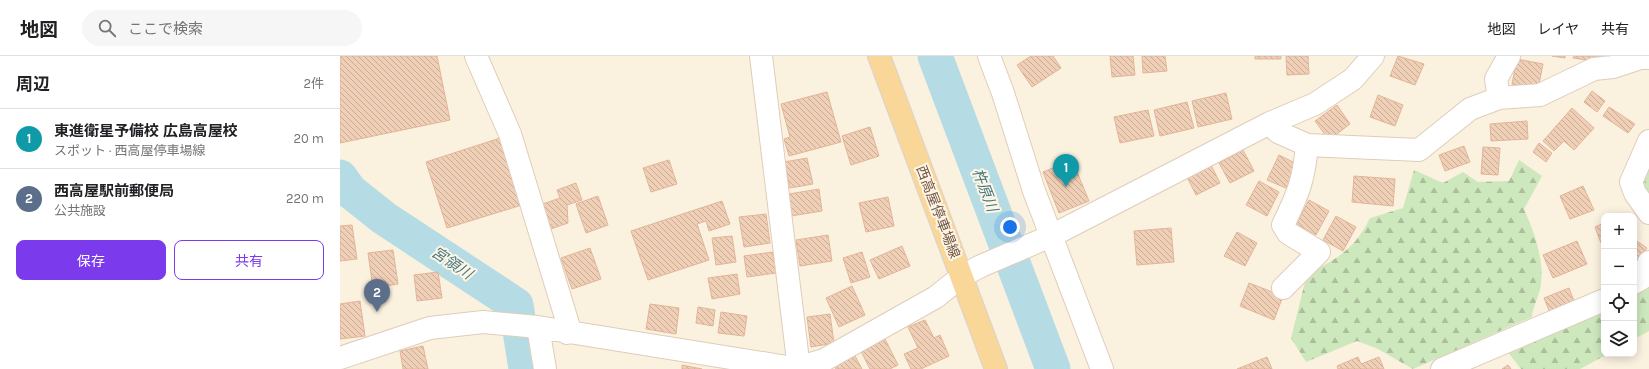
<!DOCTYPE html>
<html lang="ja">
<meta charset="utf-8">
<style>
:root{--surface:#fff;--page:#f6f6f6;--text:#202124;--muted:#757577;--line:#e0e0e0;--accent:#7c3aed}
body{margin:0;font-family:Karla,"Noto Sans JP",sans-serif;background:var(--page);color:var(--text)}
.controls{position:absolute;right:12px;bottom:12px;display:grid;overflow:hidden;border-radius:8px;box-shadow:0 2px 10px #0003}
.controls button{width:36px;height:36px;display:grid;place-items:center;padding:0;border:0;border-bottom:1px solid var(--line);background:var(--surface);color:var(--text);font:20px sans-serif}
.you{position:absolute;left:670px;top:171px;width:14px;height:14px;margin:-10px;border:3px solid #fff;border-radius:50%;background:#1a73e8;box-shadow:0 0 0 6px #1a73e833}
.badge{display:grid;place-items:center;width:26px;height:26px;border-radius:50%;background:var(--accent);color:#fff;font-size:13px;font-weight:700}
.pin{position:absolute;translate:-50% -33px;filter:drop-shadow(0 1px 2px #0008)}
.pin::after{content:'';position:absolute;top:21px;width:14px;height:12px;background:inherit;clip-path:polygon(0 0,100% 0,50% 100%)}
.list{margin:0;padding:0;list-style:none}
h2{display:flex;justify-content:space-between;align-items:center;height:52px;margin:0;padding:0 16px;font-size:17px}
h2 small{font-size:13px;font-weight:400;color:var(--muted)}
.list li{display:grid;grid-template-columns:26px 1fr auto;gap:12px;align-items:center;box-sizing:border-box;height:60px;padding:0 16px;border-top:1px solid var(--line)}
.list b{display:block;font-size:15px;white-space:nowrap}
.list p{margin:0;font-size:13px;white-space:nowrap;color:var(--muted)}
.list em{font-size:13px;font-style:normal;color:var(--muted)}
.actions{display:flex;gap:8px;padding:12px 16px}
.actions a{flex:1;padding:9px 0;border:1px solid var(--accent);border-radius:8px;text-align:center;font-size:14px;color:var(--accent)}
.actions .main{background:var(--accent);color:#fff}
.icon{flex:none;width:22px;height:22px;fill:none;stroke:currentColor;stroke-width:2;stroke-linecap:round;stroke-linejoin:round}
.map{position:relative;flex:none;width:1309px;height:313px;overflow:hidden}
header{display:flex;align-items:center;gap:24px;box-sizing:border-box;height:56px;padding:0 20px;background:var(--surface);border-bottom:1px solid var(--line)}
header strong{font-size:19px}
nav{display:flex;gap:22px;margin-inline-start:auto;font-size:14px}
.search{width:280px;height:36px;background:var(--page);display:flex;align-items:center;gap:10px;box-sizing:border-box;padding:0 14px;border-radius:22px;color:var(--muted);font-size:15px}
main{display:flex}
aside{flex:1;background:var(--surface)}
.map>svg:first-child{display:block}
.forest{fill:url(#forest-firs)}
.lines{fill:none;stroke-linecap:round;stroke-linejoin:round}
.river{stroke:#b5dce4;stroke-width:35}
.building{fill:url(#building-back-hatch);stroke:#e2b598}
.minor-casing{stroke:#dfcdbb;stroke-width:24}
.major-casing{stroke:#dad3cf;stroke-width:24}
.minor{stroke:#fff;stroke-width:22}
.major{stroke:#f9d798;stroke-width:22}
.labels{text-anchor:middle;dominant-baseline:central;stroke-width:4;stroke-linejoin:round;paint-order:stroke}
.street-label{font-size:14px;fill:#705748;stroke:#fff5e4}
.water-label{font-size:15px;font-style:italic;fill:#427884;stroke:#fff5e4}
</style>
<header>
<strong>地図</strong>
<div class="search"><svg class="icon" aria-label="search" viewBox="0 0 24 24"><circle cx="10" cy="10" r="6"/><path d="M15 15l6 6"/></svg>ここで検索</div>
<nav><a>地図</a><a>レイヤ</a><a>共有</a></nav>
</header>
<main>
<aside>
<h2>周辺<small>2件</small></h2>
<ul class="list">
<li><span class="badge" style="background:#0f9aa8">1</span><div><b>東進衛星予備校 広島高屋校</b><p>スポット · 西高屋停車場線</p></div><em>20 m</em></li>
<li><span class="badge" style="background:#5c6f8a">2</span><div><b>西高屋駅前郵便局</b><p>公共施設</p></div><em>220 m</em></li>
</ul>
<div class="actions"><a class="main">保存</a><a>共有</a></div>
</aside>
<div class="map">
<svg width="1309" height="313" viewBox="0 0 1309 313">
<defs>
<pattern id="forest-firs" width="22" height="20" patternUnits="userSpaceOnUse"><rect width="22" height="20" fill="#cee8be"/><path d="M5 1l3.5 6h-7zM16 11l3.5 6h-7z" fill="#acbf9c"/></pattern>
<pattern id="building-back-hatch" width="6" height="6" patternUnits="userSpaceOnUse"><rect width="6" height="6" fill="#f0cfb7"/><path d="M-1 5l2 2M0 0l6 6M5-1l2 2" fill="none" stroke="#c7ab97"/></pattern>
</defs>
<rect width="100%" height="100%" fill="#fbf1df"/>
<path class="forest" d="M1179,104L1202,120L1184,153C1194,176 1204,202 1201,228C1200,239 1193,249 1192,261L1073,313L1036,292L1017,285L966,306L951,282L967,218C997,203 1015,193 1030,162L1063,152L1074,114L1103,127L1123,116L1138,126L1169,125Z
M1309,110V153C1305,141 1301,121 1309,110Z
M1309,218V275L1294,283V234Z
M1264,248V298H1268L1240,313H1181L1167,295Z"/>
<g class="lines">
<path class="river" d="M595,0L713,313
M0,121L10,135L44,162L176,249L186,313"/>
</g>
<path class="building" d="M0,0H97L110,64L0,87Z
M691,0H713L721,12L692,31L677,9Z
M770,0H793L795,19L772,21Z
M802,0H825L827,15L803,17Z
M915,0H941V3H915Z
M946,0H968L969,18L947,19Z
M1058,0L1084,8L1075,29L1050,20Z
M1212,0H1225V2Z
M1234,0H1260L1259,6L1233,2Z
M1177,3L1203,8L1198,33L1172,28Z
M1252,35L1265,45L1257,56L1244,46Z
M487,36L501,86L449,100L444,83L450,81L441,48Z
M886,37L892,63L858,71L852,45Z
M1038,39L1063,49L1055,70L1030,61Z
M847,46L854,72L820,80L814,54Z
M997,49L1010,68L989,84L975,65Z
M1269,51L1295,68L1288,77L1263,60Z
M1232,52L1254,72L1234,94L1224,85L1214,95L1203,85Z
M808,54L814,80L780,87L774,61Z
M1187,65L1188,83L1151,85L1150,68Z
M530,71L539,100L511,109L502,80Z
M160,82L182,149L107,172L86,106Z
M1199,87L1212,97L1206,106L1193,96Z
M1124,90L1130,106L1105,115L1099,99Z
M1143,91L1160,92L1158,119L1141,118Z
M903,94L914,115L890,127L879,107Z
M939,99L959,109L948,133L927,124Z
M467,102L473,128L450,132L444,106Z
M329,104L337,128L311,136L303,112Z
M732,104L749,145L719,157L703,116Z
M870,107L880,127L856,139L846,119Z
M1014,120L1055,123L1053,150L1012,146Z
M919,125L939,136L927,160L906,149Z
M236,127L242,144L227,149L228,167L208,174L200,149L220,142L217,134Z
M1243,130L1254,154L1230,163L1220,140Z
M479,133L482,155L451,160L449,138Z
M258,140L268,169L246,177L236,148Z
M548,141L554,170L526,176L519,147Z
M969,144L989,155L976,179L956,168Z
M382,145L390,168L369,175L366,165L357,168L369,204L308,224L291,175Z
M426,158L430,187L404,191L399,161Z
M996,160L1016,171L1003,195L983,184Z
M1264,167V185L1261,187L1255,171Z
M12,169L17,203L0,205V170Z
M831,172L834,206L797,209L794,175Z
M897,176L917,187L905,210L884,200Z
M488,179L492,205L460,210L456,184Z
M392,180L396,206L376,209L372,182Z
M1294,183L1307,192L1294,209Z
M1237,185L1247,208L1213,222L1203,199Z
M562,190L570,210L539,223L530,204Z
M250,192L261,223L232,233L221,202Z
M53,194L58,228L33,232L28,197Z
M433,196L436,217L407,221L404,200Z
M522,196L530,221L511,227L503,202Z
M98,216L102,242L77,245L74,219Z
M397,218L400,238L372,243L368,222Z
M909,227L943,240L934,264L900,250Z
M512,230L525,259L499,271L486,242Z
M1229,232L1235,248L1210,257L1204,242Z
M20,245L25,280L0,283V248Z
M310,248L339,252L336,278L306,273Z
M358,251L375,254L373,270L356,267Z
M381,256L407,260L404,280L378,277Z
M490,258L494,287L471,291L467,261Z
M585,264L594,282L600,279L609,300L581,313H571L564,298L578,292L568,271Z
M545,283L558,309L550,313H530L521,295Z
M83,290L88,313H63L60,295Z
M515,300L522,313H496L494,310Z
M927,301L932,313H897Z
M1018,301L1021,308L1039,301L1044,313H998L997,310Z
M342,309L362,313H342Z
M1168,309L1171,313H1162Z"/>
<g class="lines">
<defs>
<path id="minor" d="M136,0L170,78L228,268L227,277
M421,0L459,313
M649,0L663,37L694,135L762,313
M1159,42L1156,23L1169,0
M930,67L938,76L967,89L1079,94L1130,53L1159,42L1200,39L1254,13L1273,11L1300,2H1309
M1309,85L1291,126L1295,137L1309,157
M1294,227L1301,223L1309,206
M943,232L979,196L948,177L943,169C958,138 964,124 967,89
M198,271L205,313
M0,302L90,272L143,266L198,271L447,311H460L484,304L596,241L622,220L641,210L711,180L930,67L975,48L1013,23L1033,0
M1102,313L1264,244"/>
<path id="major" d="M539,0L656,313"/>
</defs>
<use href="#minor" class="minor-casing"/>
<use href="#major" class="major-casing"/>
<use href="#minor" class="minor"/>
<use href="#major" class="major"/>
</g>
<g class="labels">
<g class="street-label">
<text transform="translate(598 156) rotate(69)">西高屋停車場線</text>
</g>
<g class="water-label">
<text transform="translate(645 134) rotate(69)">杵原川</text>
<text transform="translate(112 207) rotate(34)">宮領川</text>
</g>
</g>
</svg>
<div class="controls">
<button>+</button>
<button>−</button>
<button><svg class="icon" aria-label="locate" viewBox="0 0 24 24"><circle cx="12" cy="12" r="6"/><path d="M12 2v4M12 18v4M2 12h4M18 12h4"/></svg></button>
<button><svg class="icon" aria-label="layers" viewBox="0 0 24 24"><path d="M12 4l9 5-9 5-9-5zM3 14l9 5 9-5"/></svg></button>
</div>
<div class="you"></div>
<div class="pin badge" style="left:726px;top:131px;background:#0f9aa8">1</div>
<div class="pin badge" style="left:37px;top:256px;background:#5c6f8a">2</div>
</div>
</main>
